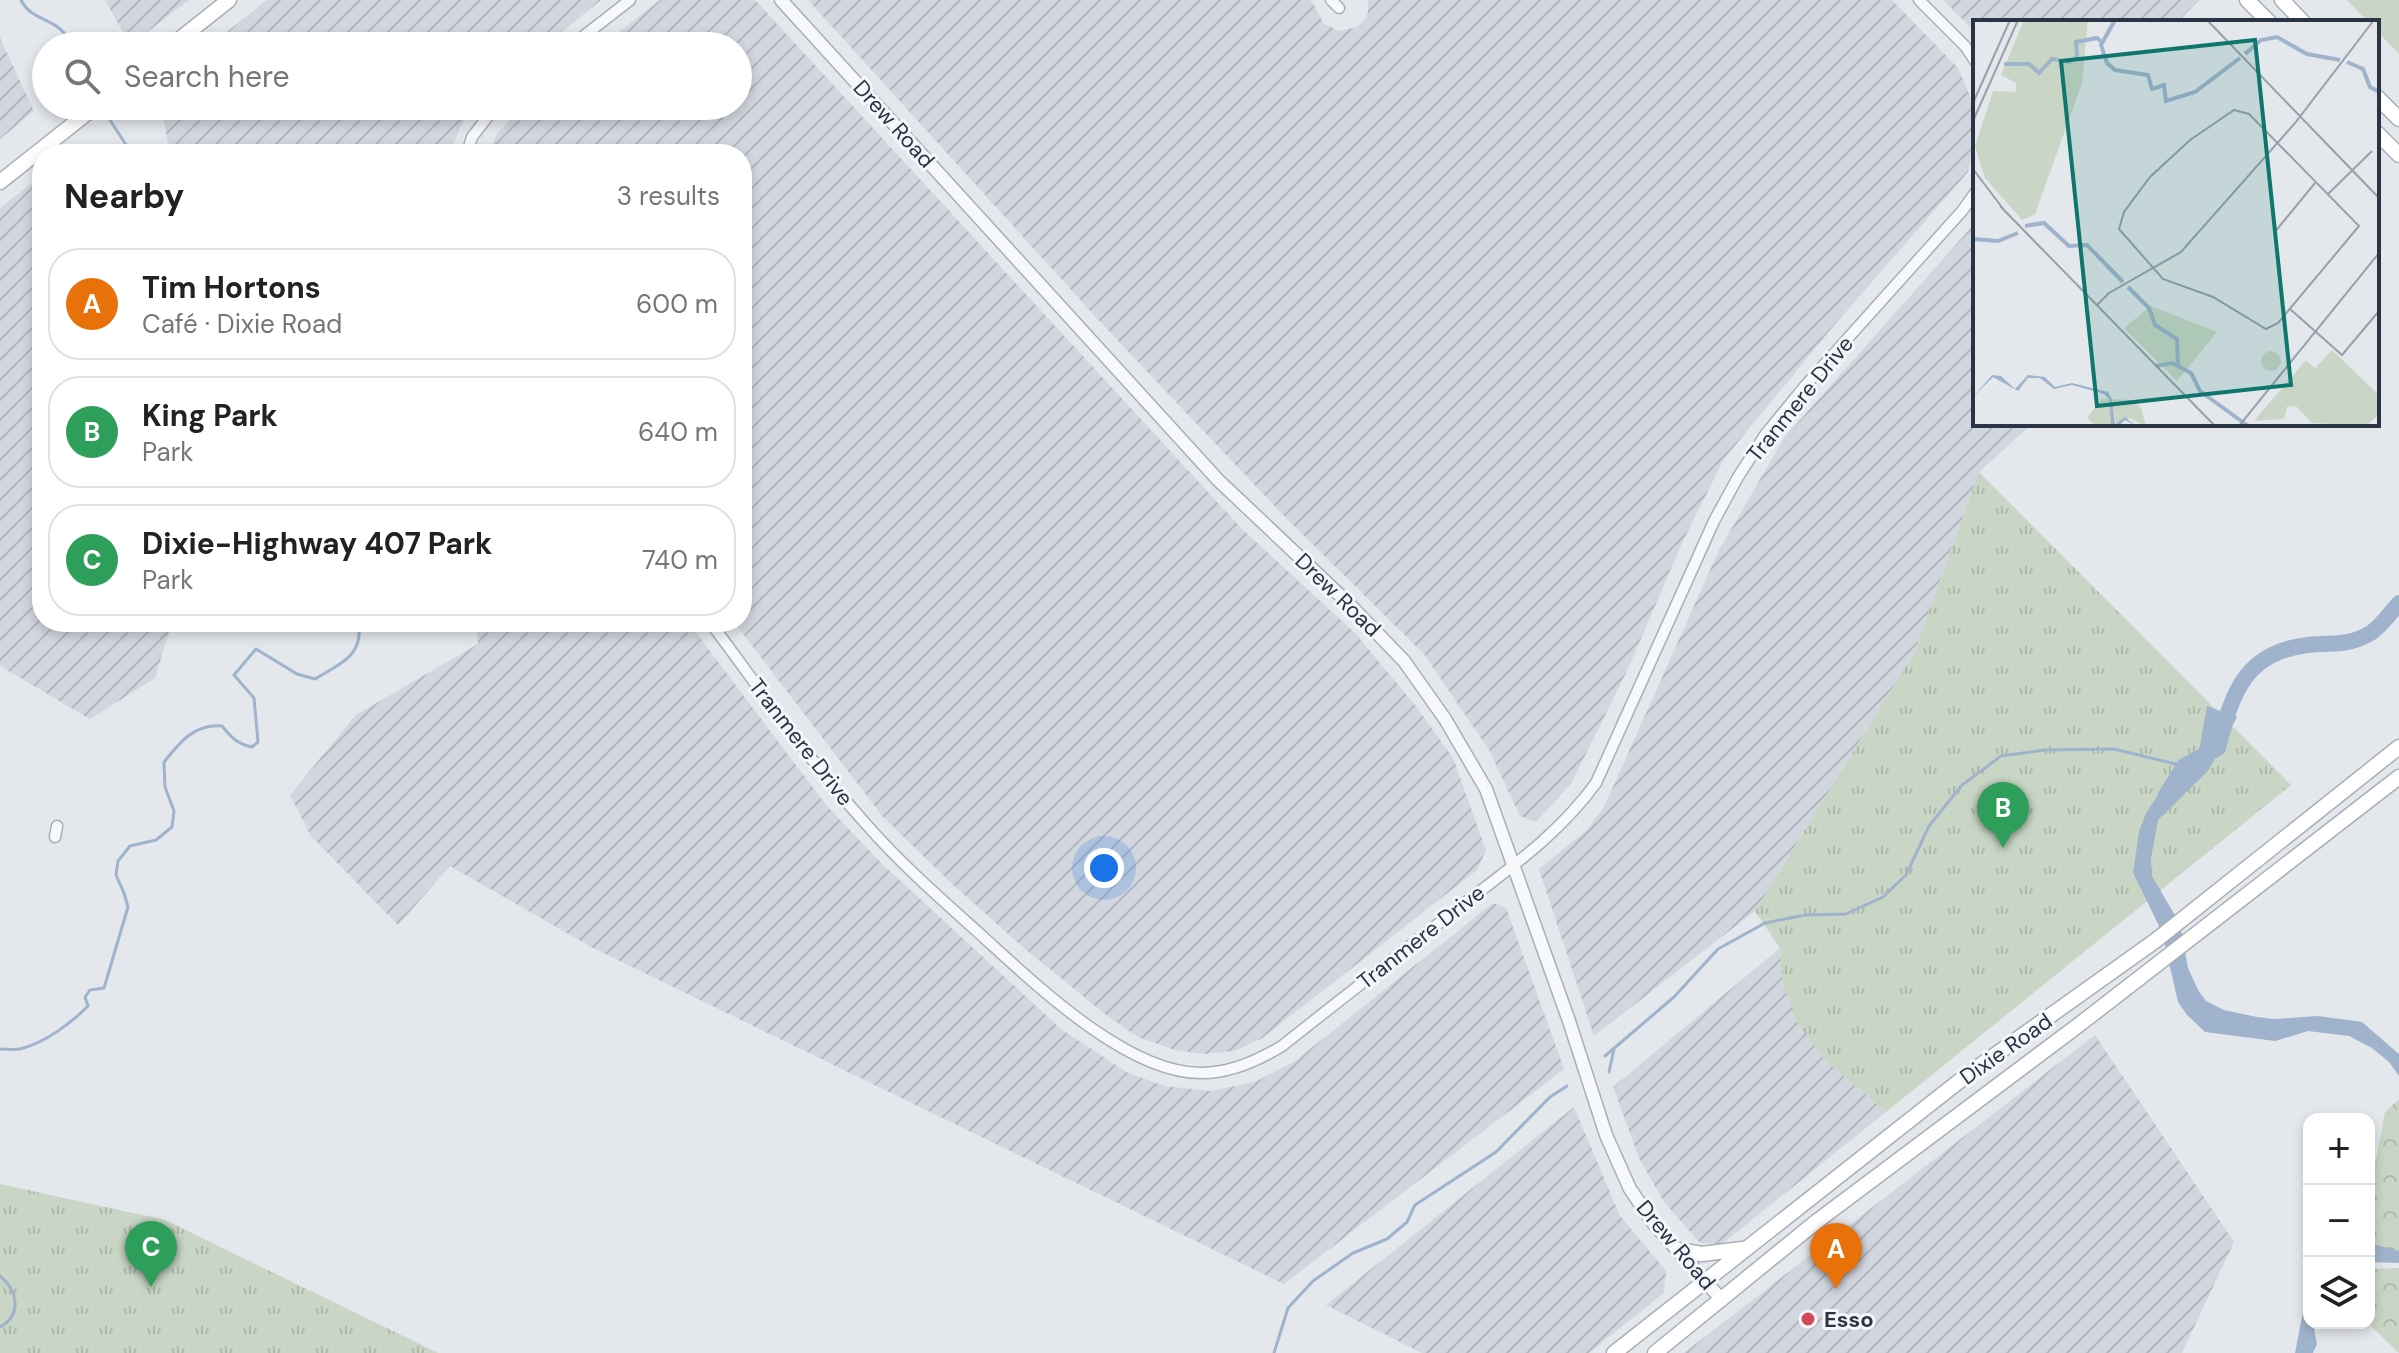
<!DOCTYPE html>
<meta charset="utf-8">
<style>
:root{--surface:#fff;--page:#f6f6f6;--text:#222;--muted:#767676;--line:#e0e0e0;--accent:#ea580c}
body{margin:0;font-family:"DM Sans",sans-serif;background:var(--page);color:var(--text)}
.controls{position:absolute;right:24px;bottom:24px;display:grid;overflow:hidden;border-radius:16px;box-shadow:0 4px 12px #0003}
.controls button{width:72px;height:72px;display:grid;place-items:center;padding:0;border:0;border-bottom:2px solid var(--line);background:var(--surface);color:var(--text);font:40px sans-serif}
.you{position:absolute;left:1104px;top:868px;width:28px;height:28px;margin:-20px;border:6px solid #fff;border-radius:50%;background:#1a73e8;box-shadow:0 0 0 12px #1a73e833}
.badge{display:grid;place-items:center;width:52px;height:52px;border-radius:50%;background:var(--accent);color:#fff;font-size:26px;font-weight:700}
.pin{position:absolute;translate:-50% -66px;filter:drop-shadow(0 2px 4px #0008)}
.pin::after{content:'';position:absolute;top:42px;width:28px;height:24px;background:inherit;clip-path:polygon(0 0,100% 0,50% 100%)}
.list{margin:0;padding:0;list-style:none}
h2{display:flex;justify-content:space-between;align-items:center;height:104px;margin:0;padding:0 32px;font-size:34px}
h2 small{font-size:26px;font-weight:400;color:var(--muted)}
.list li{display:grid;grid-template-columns:52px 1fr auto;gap:24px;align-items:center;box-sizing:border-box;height:112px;margin:0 16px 16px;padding:0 16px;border:2px solid var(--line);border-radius:32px}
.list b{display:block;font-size:30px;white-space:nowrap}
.list p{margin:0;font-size:26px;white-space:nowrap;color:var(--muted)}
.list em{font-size:26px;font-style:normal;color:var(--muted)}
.icon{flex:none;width:44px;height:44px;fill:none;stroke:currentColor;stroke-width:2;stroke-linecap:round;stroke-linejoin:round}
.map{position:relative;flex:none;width:2399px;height:1353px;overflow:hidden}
.search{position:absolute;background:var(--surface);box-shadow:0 4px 12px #0003;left:32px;top:32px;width:720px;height:88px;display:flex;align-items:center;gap:20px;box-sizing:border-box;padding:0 28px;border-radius:44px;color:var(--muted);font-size:30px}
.panel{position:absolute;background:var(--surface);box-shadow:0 4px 12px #0003;left:32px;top:144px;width:720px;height:488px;border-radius:32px}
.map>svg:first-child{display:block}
.industrial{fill:url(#industrial-furrows)}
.grass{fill:#c9d6c5}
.forest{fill:url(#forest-crowns)}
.park{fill:url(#park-tufts)}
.water{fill:#9fb4cc}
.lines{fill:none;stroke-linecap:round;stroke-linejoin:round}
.stream{stroke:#9fb4cc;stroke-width:3}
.river{stroke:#9fb4cc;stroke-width:16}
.minor-casing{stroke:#a9aeb7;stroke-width:13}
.tertiary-casing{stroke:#a9aeb7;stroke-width:15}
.secondary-casing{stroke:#a9aeb7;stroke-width:17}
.minor{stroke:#f7f8fa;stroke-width:10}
.tertiary{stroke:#f7f8fa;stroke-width:12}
.secondary{stroke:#fff;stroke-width:14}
.poi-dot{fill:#d1495b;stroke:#f4f6f9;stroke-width:3}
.labels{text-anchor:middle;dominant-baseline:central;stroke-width:6;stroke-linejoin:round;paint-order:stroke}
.street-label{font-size:22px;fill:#2b3445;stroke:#f4f6f9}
.poi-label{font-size:22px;font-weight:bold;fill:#2b3445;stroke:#f4f6f9;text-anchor:start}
.inset-river{fill:none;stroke:#9fb4cc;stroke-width:4}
.inset-road{fill:none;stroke:#9a9fa9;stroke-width:2}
.view{fill:#0f766e;fill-opacity:0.15;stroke:#0f766e;stroke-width:4}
.inset-edge{fill:none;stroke:#2b3445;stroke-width:4}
</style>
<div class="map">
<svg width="2399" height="1353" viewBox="0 0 2399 1353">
<defs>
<pattern id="industrial-furrows" width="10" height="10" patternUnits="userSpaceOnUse" patternTransform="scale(2)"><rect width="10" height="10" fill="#d2d6de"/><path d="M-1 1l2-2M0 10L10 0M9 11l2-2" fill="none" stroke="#b4b8c0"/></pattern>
<pattern id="forest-crowns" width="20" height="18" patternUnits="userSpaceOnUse" patternTransform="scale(2)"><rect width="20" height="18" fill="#c9d6c5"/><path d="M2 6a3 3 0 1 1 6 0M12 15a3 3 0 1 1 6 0" fill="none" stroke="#adb8ab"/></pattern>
<pattern id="park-tufts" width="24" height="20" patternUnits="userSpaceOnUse" patternTransform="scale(2)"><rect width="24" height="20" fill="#c9d6c5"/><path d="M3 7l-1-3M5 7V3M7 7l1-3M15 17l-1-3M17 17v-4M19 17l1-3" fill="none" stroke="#adb8ab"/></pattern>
</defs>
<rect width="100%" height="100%" fill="#e4e7ec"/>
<path class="industrial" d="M105,0H189L130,45Z
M267,0H601L545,46H209Z
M660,0H755L1242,529L1355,633L1415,705L1453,758L1486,850L1477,870L1261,1039L1234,1051L1204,1054L1175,1050L1138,1037L1106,1015L1024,948L950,882L883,817L734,622H742V154H488L498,132L524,106H738V46H601Z
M808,0H1311L1324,24L1340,31L1357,27L1364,21L1368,13V0H1892L1958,68L1972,101L1975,141L1968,172L1831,329L1724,459L1682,543L1627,671L1571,784L1536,822L1520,816L1489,750L1424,654L1287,519L1103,325Z
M1943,0H2199L2178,22H1975V32Z
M0,38L34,111L0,139Z
M161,106H477L465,117L449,154H170Z
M32,183L42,234V622H172L155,678L90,719L0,666V208Z
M1975,223V424H2032L1979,472L1914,653L1755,911L1594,1036L1539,869L1586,831L1604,807L1719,550L1784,438Z
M476,622H688L826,805L881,863L1061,1029L1128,1073L1165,1086L1210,1091L1255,1082L1295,1061L1493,903L1506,908L1564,1069L1284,1284L591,947L450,866L398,925L311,836L290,795L356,715L478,644Z
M1780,948L1782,980L1825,1060L1886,1112L1722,1244L1700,1243L1664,1202L1639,1158L1613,1087Z
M2095,1035L2234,1242L2182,1353H1684Z
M1574,1107L1620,1216L1666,1271L1664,1293L1589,1353H1422L1326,1305Z"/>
<path class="grass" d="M2347,0H2399V54L2377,31V22H2368Z"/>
<path class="forest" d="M2399,1099V1251H2397L2369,1243L2372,1181L2385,1112Z
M2399,1268V1353L2368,1323L2369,1269Z"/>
<path class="park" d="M1979,472L2291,785L1886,1112L1825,1060L1796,1021L1782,980L1780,948L1755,911L1914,653Z
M0,1184L165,1220L438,1353H0Z"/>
<path class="water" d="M2207,706L2237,717L2208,771L2158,820L2151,858L2152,876L2180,924L2188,968L2198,990L2206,1001L2224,1010L2257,1017L2274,1019L2318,1016L2362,1022L2399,1054V1076L2389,1062L2372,1048L2349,1036L2308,1031L2275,1041L2205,1032L2187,1015L2178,1002L2162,932L2133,873L2139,832L2146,813L2158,795L2183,774L2198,756Z
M2369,1243L2399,1251V1263L2369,1262Z
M2309,1280V1323H2313L2317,1344L2313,1353H2295Z"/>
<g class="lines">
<path class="stream" d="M21,0C33,24 59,15 72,46
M108,117L132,154
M0,1049C6,1049 14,1050 20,1049C45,1043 71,1023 88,1006L85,997L90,990L104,988L128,907L124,893L116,875L118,861L130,846L156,840L172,827L174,811L165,787L164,762C180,742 194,724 222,726C231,737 237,744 252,747L258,742L254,698L234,675L256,649L297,674L315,679C339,664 365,656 358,622
M1605,1056L1674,997L1718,949L1765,923L1805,915L1846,914L1883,897L1906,875L1929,826L1962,785L2001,756L2044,750L2114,749L2184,766
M1609,1072L1614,1049
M0,1276C17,1290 23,1314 0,1327
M1274,1353L1288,1308L1313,1281L1353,1253L1387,1239L1407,1222L1415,1205L1496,1152L1550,1097L1567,1086"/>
<path class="river" d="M2165,797L2184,766L2218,748C2232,693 2245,652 2308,645C2332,642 2345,647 2369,634C2380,628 2390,613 2399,603"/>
<defs>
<path id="minor" d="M1331,0L1339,8
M1919,0L1965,46L1975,61
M571,46L630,0
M467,154L472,137L496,106
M710,622C761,690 809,761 866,824C901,864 941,899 980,934C1033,982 1127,1074 1202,1073C1230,1073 1259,1060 1282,1046C1341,999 1401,953 1461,906C1511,867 1558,835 1596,783L1714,521L1738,477L1765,435L1805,386L1962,211L1975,193
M55,837L57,826"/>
<path id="tertiary" d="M781,0L1218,480L1346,601L1404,661L1445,719L1486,789L1569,1021L1606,1135L1630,1189L1654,1224L1722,1300"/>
<path id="secondary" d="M2247,0L2269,22
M2282,0L2303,22
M171,46L229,0
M2377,97L2399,119
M2377,133L2399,155
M0,182L96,106
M1678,1250L1702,1254L1742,1249
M1614,1353L1967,1075L2155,941L2399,747
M1655,1353L1816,1222L2080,1024L2399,777"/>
</defs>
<use href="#minor" class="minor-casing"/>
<use href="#tertiary" class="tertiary-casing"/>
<use href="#secondary" class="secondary-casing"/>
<use href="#minor" class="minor"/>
<use href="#tertiary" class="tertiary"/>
<use href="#secondary" class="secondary"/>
</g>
<circle class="poi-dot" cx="1808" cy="1319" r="8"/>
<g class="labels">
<g class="street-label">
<text transform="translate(894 124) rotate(48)">Drew Road</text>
<text transform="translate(1800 399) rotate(-51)">Tranmere Drive</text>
<text transform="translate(1338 595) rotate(44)">Drew Road</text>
<text transform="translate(801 742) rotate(52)">Tranmere Drive</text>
<text transform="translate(1421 937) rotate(-38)">Tranmere Drive</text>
<text transform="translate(2006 1049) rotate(-35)">Dixie Road</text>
<text transform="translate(1676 1245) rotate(50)">Drew Road</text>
</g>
<g class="poi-label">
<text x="1824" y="1319">Esso</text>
</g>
</g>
<g transform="translate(1973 20)">
<rect width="406" height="406" fill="#e4e7ec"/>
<path d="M359,330L406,375V394L393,406L339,403L323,386L314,387L311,399L281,401L333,340L342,348ZM288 341a10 10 0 1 1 20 0a10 10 0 1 1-20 0Z" fill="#c9d6c5"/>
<path d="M129,379H135L140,406H123L114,398ZM139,379L158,380L168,388L173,406L156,398L143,404Z" fill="#c9d6c5"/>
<path d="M51,0H115L109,63L62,194L49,200L12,158L2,126L20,71L43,72V63L28,55ZM178,286L244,312L204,361L151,308Z" fill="#c9d6c5"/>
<path d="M19,355L28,356L42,369L55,355L72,357L82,367L99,363L135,372L139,379L142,404L152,397L163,406L152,400L146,406L138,404L136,379L131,374L99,365L81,369L67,358H55L45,371L20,357L0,377Z" fill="#9fb4cc"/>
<path class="inset-river" d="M142,0L128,25L134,43L142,50L175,55L179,69L191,65L193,81L222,72L267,38M272,34L288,20L304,17L334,34L367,40M374,42L390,49L397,67L406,72M31,44H56L66,53L79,39L96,42L104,37L103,22L124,18L130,23M52,206L71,203L96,226L114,225L150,262M0,219L25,221L45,213M155,267L176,288L182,305L204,319L205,346M183,346L199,343L218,353L227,371L275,406"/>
<path class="inset-road" d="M234,0L406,178M0,83L37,0M261,90L276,94L386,206L305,303L293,309L240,277L190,259L146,209L151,192L177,157L217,120ZM0,101L45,0M0,149L31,190M354,175L399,131M27,186L242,406M301,213L342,163M124,285L136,273L208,232L322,103L401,0M317,289L369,335L406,291M266,406L406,233"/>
<path class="view" d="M282,20L318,365L124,386L88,41Z"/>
<rect width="406" height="406" class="inset-edge"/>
</g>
</svg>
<div class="controls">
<button>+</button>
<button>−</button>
<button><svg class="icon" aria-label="layers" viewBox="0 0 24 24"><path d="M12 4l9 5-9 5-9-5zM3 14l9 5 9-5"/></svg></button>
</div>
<div class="you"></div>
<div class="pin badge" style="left:1836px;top:1289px;background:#e8710a">A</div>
<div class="pin badge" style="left:2003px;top:848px;background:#2e9e5b">B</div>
<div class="pin badge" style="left:151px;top:1287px;background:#2e9e5b">C</div>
<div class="search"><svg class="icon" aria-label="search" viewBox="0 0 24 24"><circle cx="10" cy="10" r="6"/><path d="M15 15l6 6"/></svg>Search here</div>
<section class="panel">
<h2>Nearby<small>3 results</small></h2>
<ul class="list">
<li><span class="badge" style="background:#e8710a">A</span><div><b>Tim Hortons</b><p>Café · Dixie Road</p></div><em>600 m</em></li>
<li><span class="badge" style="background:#2e9e5b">B</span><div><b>King Park</b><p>Park</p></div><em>640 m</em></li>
<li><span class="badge" style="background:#2e9e5b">C</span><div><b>Dixie-Highway 407 Park</b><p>Park</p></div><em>740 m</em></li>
</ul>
</section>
</div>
